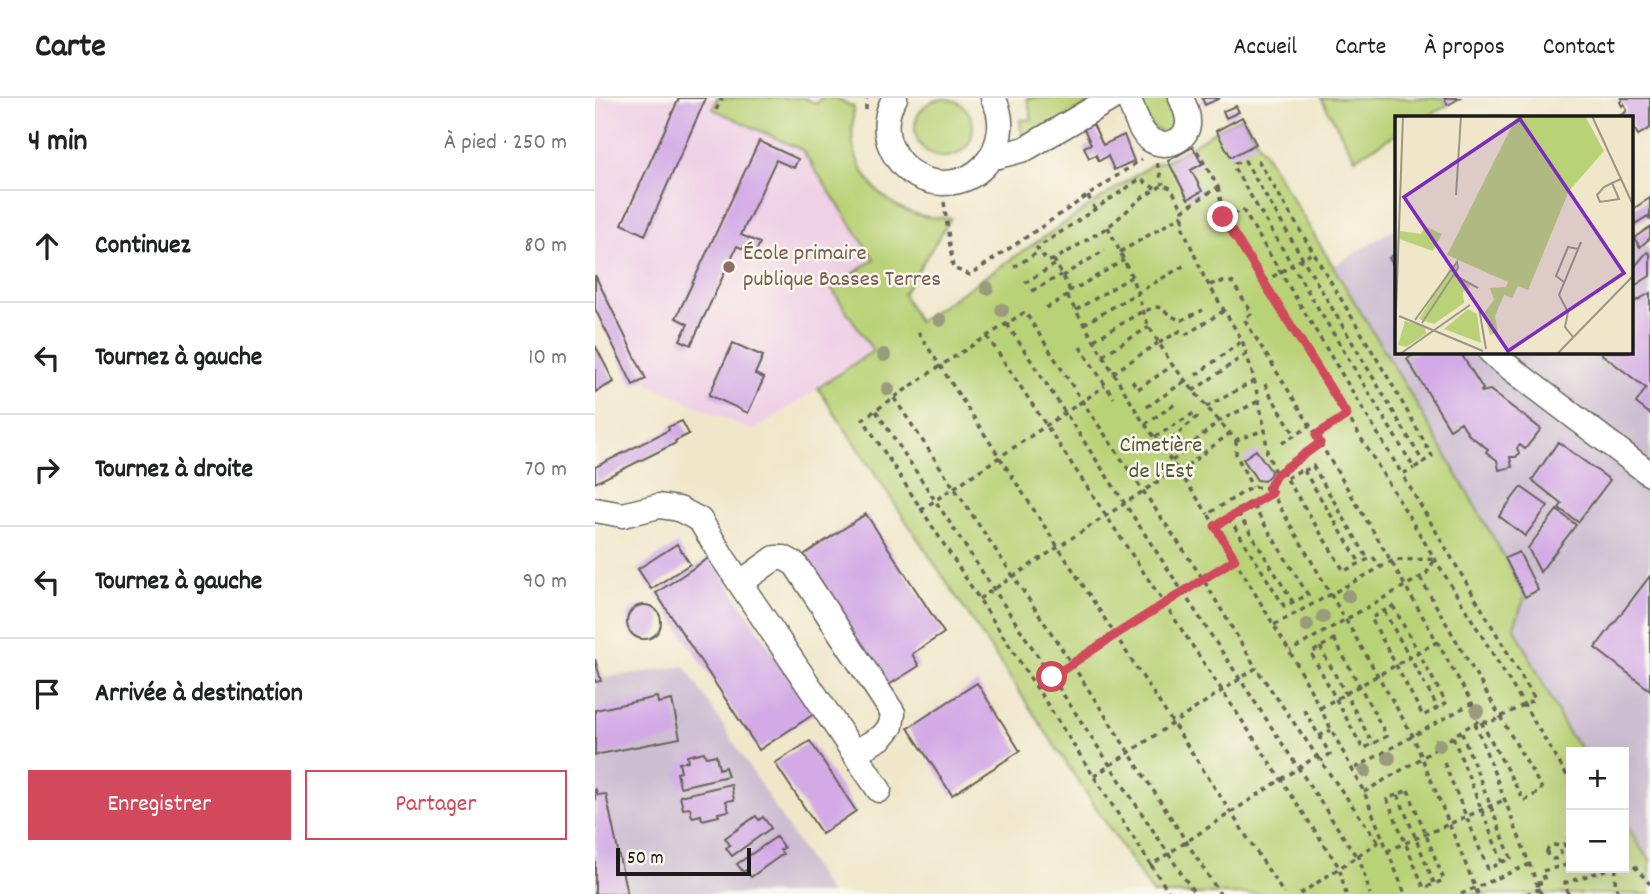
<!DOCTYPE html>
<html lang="fr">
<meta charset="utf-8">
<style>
:root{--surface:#fff;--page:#f2f2f2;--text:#202124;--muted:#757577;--line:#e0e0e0;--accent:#d1495b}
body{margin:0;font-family:Dekko,sans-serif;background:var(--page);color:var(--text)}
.controls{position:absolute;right:21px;bottom:21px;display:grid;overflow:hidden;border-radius:0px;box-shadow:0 7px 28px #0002}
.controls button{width:63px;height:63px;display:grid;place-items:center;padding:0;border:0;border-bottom:2px solid var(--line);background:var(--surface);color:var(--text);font:35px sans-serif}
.scale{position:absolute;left:21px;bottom:18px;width:135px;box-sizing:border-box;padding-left:7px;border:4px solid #1c1c1c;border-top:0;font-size:19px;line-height:24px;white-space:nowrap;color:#1c1c1c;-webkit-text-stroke:5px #fbf7ec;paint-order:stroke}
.stop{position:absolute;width:21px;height:21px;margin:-16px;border:5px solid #d1495b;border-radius:50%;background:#fff}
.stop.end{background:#d1495b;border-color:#fff;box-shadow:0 2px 7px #0008}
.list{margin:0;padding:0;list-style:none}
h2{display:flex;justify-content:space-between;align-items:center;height:91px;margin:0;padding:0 28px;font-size:30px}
h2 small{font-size:23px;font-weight:400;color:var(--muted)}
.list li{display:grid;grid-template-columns:46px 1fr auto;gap:21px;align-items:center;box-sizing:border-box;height:112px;padding:0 28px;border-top:2px solid var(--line)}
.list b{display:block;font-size:26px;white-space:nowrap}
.list em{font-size:23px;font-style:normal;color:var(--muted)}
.actions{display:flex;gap:14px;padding:21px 28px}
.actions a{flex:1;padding:16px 0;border:2px solid var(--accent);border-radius:0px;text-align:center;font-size:24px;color:var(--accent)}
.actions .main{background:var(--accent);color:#fff}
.icon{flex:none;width:38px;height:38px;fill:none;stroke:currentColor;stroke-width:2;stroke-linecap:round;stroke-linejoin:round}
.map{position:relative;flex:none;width:1055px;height:796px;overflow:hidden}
header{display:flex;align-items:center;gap:42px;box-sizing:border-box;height:98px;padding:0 35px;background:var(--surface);border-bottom:2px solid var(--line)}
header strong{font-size:33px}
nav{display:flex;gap:38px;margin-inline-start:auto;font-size:24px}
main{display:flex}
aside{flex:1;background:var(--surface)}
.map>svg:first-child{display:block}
.built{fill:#efd0e6}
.industrial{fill:#cdbed2}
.green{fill:#b9d277;stroke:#6a774a;stroke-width:2}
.building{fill:#d3aae6}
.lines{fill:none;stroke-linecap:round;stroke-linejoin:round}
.minor-casing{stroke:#666359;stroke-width:27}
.path{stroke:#666359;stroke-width:3.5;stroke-dasharray:5 5;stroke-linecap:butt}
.minor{stroke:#fff;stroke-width:24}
.tree{fill:#9a9b7c}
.route{stroke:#d1495b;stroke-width:9}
.education-dot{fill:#8d6e63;stroke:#fbf7ec;stroke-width:2.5}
.labels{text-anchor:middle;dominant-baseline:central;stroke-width:5;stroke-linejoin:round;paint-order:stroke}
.education-label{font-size:23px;fill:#785e54;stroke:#fbf7ec;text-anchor:start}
.park-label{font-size:23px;fill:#535c3c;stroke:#fbf7ec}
.inset-road{fill:none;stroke:#9b9685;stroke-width:2}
.view{fill:#7b2cbf;fill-opacity:0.15;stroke:#7b2cbf;stroke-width:3.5}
.inset-edge{fill:none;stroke:#1c1c1c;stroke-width:3.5}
</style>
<header>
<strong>Carte</strong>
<nav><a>Accueil</a><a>Carte</a><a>À propos</a><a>Contact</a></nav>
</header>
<main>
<aside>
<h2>4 min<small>À pied · 250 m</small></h2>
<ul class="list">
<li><svg class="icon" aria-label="ahead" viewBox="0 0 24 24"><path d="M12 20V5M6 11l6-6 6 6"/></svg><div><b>Continuez</b></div><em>80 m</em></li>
<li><svg class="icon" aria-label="left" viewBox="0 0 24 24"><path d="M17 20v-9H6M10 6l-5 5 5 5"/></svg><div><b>Tournez à gauche</b></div><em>10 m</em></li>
<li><svg class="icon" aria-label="right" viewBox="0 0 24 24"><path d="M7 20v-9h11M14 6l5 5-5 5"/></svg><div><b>Tournez à droite</b></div><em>70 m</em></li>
<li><svg class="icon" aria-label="left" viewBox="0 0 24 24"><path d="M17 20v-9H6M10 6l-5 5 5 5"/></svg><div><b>Tournez à gauche</b></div><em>90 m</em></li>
<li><svg class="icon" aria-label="arrive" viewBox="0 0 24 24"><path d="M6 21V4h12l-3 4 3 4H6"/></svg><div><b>Arrivée à destination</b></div></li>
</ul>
<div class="actions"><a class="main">Enregistrer</a><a>Partager</a></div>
</aside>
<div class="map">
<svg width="1055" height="796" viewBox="0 0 1055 796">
<rect width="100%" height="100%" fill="#fbf7ec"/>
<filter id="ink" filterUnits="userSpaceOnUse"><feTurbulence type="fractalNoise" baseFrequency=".0143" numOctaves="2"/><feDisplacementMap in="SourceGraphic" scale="14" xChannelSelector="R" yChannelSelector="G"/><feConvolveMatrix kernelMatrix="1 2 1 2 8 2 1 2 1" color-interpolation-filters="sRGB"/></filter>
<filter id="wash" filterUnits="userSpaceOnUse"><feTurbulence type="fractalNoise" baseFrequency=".00686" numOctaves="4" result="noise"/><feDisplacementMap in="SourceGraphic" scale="28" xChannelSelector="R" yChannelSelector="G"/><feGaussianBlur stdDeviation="1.57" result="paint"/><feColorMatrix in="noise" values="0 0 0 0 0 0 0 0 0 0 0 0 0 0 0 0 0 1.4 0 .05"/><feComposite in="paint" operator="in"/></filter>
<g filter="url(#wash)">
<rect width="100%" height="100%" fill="#f0e7cb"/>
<path class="built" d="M0,0H122L118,11L207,52L280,162L238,191L279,254L158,333L55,287L0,177Z"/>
<path class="industrial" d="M1036,127L1055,154V761L1046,751L1029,723V654H989L973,635L919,528L930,499L910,460L819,302L737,169L801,130V254H1036Z
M0,559L8,580L90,568L235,796H0Z"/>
<path class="green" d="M122,0H209L222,6L225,0H240L259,9C258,21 256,35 258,47C266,83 293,110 328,118C337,120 347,120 356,120L308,196L323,224L556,67C579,61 592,51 612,38C623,31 636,25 647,18L819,302L910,460L930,499L919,528L973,635L989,654H976V770H1029V723L1046,751L1055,761V796H558L223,290L278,253L237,191L279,161L207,52L118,11Z
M432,0H503L432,42L426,33L425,22L437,21Z
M542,0H579L585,19L578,31L568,34L558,30Z
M726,0H849L853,7L832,19H801V36L760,60Z
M320 30a29 29 0 1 1 58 0a29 29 0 1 1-58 0Z"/>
<g id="blocks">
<path class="building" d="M84,0H111L50,137L27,126Z
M607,0H625L610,7Z
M849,0H865L853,7Z
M1026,0H1055V30L1043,37L1036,24V19H1022L1030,15L1032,11L1029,6L1027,8L1025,4L1027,2Z
M641,8L644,14L631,20L628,13Z
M647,19L661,46L636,59L621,33Z
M498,26L508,47L529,37L539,63L519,72L513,58L504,63L501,57L494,60L489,49L496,46L489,31Z
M164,43L203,61L199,70L181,62L146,137L165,145L160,156L142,148L96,247L85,242L93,226L81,220Z
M598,49L607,66L596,72L607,93L593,101L573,63Z
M1055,100V122L1053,118L1038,127L1036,122V112Z
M1055,129V140L1045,149L1039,140Z
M1052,154L1055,156V178L1036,190V170L1042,166Z
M801,155V172L794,160Z
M0,177L51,281L38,287L0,211Z
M1055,195V316L1041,305L1051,290L1004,254H1036V206Z
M138,245L168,258L160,276L169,280L153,315L114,297Z
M0,247L19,284L0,294Z
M824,254H865L888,291L886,293L887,294L895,292L946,331L930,351L925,347L922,350L924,355L921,359H915L917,369L904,372L902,362L891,354L893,351L874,337L866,324L855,331L812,261Z
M87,323L94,336L80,343L81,345L0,385V369L74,332L73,329Z
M963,344L1015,382L983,424L964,410L967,406L937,382Z
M661,352L676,373L675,377L669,383L662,382L648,361Z
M926,389L953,408L930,438L904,418Z
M962,412L981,427L945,474L933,450Z
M271,416L349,535L317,556L324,568L292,588L207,458Z
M82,446L95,466L56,491L43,471Z
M924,454L943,492L930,499L910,460Z
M115,459L219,616L164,652L61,495Z
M1055,478V592L1000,550Z
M32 524a17 17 0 1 1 34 0a17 17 0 1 1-34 0Z
M0,561L6,583L0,584Z
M382,585L425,653L357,697L313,630Z
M62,599L63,605L77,602L85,640L0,657V612Z
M215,643L261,713L227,736L180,665Z
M109,654L111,659L121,657L124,671L130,669L133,678L85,689L82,675L86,674L84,665L93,663L92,658Z
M136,686L139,702L131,703L134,713L123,715L124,718L107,722L106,717L97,719L95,710L88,711L85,698Z
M0,690L3,697L11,696L32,796H0Z
M161,718L164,722L168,719L176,730L137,758L131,750L135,747L130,740Z
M181,739L189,750L185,752L188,756L156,779L151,772L148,774L142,766Z"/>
</g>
</g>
<g filter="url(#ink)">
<use href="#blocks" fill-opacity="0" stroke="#666359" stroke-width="2"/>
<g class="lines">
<defs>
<path id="minor" d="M300,0C291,13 289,32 295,47C319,105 399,94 405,31C406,20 403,9 398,0
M533,0C539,12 543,31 553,40C567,52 590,45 593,27C594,17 590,9 586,0
M396,60L430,51L517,0
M896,254L906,263L1055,376
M0,412L28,417L64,408L84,411L105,422L128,460L284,692
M145,485L180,460H189L200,466L298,615L296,628L287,639L259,655"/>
</defs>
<use href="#minor" class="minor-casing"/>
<path class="path" d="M121,12L127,0
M271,12V0
M602,53L623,89L588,112V130L609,179L647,242L658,277L670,332L672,354L681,377
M663,62L798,288L837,358L828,364L650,63L640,65L639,70L819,370L828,364
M562,65L568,87
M623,89L629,120L752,317
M493,98L500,111
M349,104L358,170L375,177L547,61
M629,120L648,112L807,376L819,370
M513,129L536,177L553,227L576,265L616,314L641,342L670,332
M525,154L588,117
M459,162L452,163L442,150L545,81L561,91
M419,169L445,153
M467,178L510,152
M669,184L719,154
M430,185L461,166
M615,187L622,184H637L655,212L656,216L649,221L721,337
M473,192H478L529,162
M437,193L466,177
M472,198L545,319L582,371
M451,210L472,198L474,190L459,162L513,129L548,99L568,87L576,90L588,112
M481,212L536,179
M412,226L761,758
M489,226L590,167
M323,234L689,796
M392,238L744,769L751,796
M499,242L548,213L563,209L585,223L608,212
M564,245L585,233L592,236L630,212
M485,249L519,300
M508,257L554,229
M518,275L563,245
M601,277L647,243
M537,283L543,291L577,268
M670,286L676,298L700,337
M598,293L651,256
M299,300L477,566L625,796
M552,309L590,283
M611,309L659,283
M281,313L600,796
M550,326L582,305
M560,339L599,315L602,319L567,349
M641,342V356L657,389
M687,345L715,328
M725,345L796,463L877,605L757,672
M577,363L624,323L664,303
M687,373L749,473L778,459L785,469
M709,373L718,368L773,461
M584,374L635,335
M692,380L708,371L765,465
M674,390L657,389L613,416L703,568L769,694L810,796
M326,412L510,288
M643,415L698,504
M634,420L689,508L713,497L657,406
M620,428L676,396
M825,480L946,689V693L929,703L885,622L877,606
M384,501L582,371L613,416
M798,508L851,605L828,618L776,520Z
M789,513L843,610
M679,527L799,462L840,461L831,476L695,553
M739,541L792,638L768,651L716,555Z
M725,549L778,646
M442,590L520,537L640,461
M725,610L842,544
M709,612L735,656L726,663
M880,625L946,796
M724,638L736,632
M858,639L907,764
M722,658L783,744
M849,665L893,771L916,760L866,633
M499,678L661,570L608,481L487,303L430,214L345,268L268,321L556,767L722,658L661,570
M813,692L849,782L829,790L792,701Z
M769,694L827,660L866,633L885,622L894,625L940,601L807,376
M803,697L839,785
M976,738L971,741L969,745L971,750L976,752
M952 754a7 7 0 1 1 14 0a7 7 0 1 1-14 0Z
M792,753L909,702
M763,756L775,796
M976,765L972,755L976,753
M556,767L575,796
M1029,768H1039L1055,786
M1021,770L1020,786L1024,796
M942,786L950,783L947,773L976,766
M705,796L785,743
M866,796L935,766
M883,796L818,638L674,390L681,377L725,345L721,337L752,317L976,684
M931,796L945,791
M973,796L970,785L1016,770"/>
<use href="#minor" class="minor"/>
</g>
<g class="tree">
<circle cx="392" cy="190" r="7"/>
<circle cx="407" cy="212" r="7"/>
<circle cx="345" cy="222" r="7"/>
<circle cx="289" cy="257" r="7"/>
<circle cx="293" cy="291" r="7"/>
<circle cx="753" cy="498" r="7"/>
<circle cx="728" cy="519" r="7"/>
<circle cx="712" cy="527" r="7"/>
<circle cx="882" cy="613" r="7"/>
<circle cx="844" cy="647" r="7"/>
<circle cx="794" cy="660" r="7"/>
<circle cx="770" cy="673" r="7"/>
</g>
</g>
<g class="lines" filter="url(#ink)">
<path class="route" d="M457,579L520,537L640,461L620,428L677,395L674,390L681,377L725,345L721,337L752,317L628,119"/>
</g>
<circle class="education-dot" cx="134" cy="169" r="7"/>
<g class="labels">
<g class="education-label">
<text x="148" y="156">École primaire<tspan x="148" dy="26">publique Basses Terres</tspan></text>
</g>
<g class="park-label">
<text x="566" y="348">Cimetière<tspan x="566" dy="26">de l'Est</tspan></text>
</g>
</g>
<g transform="translate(800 18)">
<rect width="238" height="238" fill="#f0e7cb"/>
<path d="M122,0H190L209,35L174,75L133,174L123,170L117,182L109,179L100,200L103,217L95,219L89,197L99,184L95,172L111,171L113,166L52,139ZM30,110L47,118L38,135L4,123L5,115L26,118ZM57,149L62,150L58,159L76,170L68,176L69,187L39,208L24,203ZM73,193L82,198L86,227L49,213ZM10,205L30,210L31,218L11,231L3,229Z" fill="#b9d277"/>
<path class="inset-road" d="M197,0L238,89M217,67L224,83L205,86L202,79L209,71L217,67L226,63M61,79L66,0M59,159L83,172M169,166L161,160L173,131L183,133M84,192L91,233M4,200L88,235M20,204L62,146L63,152L27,207M178,221L170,211L173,196L164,179L186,126M0,224L8,0M5,238L75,189M162,238L238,160"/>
<path class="view" d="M125,3L229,157L113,235L9,81Z"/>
<rect width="238" height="238" class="inset-edge"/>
</g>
</svg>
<div class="controls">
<button>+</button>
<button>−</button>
</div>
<div class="scale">50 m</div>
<div class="stop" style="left:457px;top:579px"></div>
<div class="stop end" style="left:628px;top:119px"></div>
</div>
</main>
